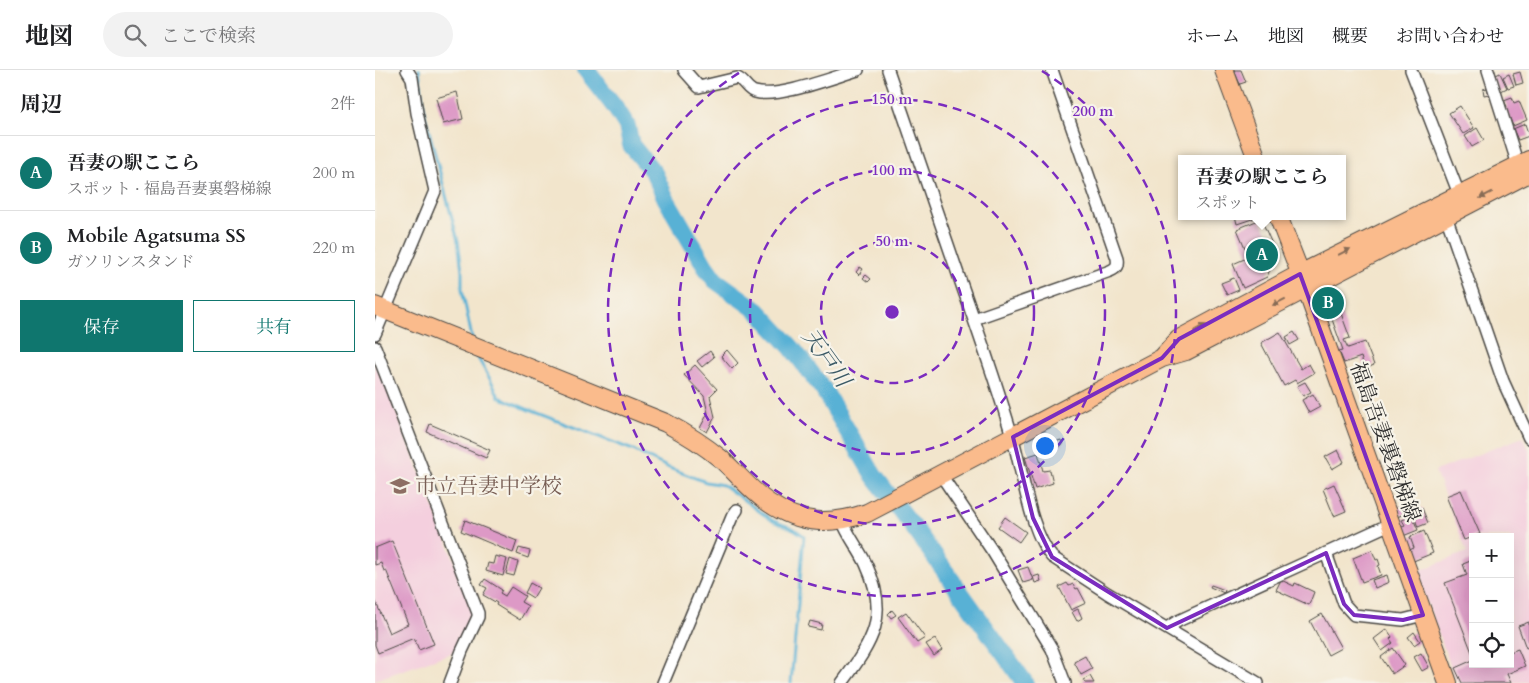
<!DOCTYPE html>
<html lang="ja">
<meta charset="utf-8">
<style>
:root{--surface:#fff;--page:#f2f2f2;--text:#202124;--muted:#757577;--line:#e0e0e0;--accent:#0f766e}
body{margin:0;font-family:Cardo,"Noto Serif JP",serif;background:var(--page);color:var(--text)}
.controls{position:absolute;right:15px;bottom:15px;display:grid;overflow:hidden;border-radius:0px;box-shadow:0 5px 20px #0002}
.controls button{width:45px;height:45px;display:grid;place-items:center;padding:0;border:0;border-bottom:1px solid var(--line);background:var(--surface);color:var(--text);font:25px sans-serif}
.you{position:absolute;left:669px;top:375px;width:18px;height:18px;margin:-12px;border:4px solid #fff;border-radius:50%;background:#1a73e8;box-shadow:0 0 0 8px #1a73e833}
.badge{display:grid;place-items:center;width:32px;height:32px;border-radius:50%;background:var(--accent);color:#fff;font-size:16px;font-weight:700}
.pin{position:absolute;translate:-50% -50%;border:2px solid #fff;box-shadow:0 1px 5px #0006}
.popup{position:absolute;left:803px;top:85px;width:168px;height:65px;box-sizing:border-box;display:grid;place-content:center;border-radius:0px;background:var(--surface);filter:drop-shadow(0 1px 4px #0005);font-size:16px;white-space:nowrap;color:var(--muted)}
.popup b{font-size:19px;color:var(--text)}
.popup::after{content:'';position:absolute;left:50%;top:100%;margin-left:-10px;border:10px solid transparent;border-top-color:var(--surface)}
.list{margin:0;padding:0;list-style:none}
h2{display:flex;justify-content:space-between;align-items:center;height:65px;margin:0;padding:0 20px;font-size:21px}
h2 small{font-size:16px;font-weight:400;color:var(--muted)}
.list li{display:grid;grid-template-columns:32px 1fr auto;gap:15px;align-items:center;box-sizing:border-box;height:75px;padding:0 20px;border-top:1px solid var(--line)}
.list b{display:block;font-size:19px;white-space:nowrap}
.list p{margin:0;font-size:16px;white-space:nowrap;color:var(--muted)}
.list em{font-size:16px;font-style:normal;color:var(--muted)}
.actions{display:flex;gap:10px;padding:15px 20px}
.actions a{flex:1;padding:11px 0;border:1px solid var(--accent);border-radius:0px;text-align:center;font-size:18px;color:var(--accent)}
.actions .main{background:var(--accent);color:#fff}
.icon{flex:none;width:28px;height:28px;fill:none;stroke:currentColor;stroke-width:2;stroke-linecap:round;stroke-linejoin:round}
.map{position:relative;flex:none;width:1154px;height:613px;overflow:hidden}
header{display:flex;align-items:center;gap:30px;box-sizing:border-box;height:70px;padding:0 25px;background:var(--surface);border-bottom:1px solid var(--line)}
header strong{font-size:24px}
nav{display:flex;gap:28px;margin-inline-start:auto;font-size:18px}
.search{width:350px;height:45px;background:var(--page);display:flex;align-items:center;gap:12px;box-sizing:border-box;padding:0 18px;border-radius:28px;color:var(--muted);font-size:19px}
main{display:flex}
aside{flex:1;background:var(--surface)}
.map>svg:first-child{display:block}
.built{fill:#f4cfde;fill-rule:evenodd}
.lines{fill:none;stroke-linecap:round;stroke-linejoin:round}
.stream{stroke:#58b1d5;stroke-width:3}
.river{stroke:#58b1d5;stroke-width:18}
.building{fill:#dd99c6}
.minor-casing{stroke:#494743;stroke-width:14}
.primary-casing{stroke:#494743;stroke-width:20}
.minor{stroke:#fff;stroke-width:11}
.primary{stroke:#fabb8c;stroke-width:18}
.oneway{fill:#886c57}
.marked{fill:none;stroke:#7b2cbf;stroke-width:4;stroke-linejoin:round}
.ring{fill:none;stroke:#7b2cbf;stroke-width:2.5;stroke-dasharray:9 6}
.labels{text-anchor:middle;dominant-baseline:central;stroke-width:4.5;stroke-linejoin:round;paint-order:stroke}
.street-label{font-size:21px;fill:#2b2b2b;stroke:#f7f3e8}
.education-label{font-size:21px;fill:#785e54;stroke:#f7f3e8;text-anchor:start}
.water-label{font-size:22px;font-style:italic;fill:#3b5a66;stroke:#f7f3e8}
.centre{fill:#7b2cbf;stroke:#f7f3e8;stroke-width:2.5}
.ring-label{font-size:15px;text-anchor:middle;font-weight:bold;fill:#7b2cbf;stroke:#f7f3e8;stroke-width:4.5;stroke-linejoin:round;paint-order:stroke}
</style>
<header>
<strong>地図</strong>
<div class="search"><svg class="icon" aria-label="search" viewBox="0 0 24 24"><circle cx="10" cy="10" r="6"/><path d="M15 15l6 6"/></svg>ここで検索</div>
<nav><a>ホーム</a><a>地図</a><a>概要</a><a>お問い合わせ</a></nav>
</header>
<main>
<aside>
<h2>周辺<small>2件</small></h2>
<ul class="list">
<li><span class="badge">A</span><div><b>吾妻の駅ここら</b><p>スポット · 福島吾妻裏磐梯線</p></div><em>200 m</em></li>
<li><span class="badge">B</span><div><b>Mobile Agatsuma SS</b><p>ガソリンスタンド</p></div><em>220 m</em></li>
</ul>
<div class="actions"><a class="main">保存</a><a>共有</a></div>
</aside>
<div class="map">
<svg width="1154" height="613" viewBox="0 0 1154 613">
<rect width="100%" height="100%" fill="#f7f3e8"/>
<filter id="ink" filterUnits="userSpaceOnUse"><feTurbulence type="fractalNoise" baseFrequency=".02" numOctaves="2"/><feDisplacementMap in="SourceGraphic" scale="10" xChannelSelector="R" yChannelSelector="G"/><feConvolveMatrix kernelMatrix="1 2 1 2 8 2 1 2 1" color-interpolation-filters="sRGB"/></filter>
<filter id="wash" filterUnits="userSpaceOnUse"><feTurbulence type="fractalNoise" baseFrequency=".0096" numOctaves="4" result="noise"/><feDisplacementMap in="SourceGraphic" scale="20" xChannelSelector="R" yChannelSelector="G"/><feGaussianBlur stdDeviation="1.12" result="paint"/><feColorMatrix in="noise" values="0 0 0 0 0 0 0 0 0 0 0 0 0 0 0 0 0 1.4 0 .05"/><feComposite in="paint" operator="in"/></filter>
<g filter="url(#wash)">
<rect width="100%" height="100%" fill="#f2e5cc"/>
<path class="built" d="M0,288L100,543L85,580L0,610Z
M1148,367L1154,380V612L1083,613L1077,600L1041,502L1092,482L1060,401ZM1098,467H1135V594H1098Z"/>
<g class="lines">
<path class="stream" d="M44,0L50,46L83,171L87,200V219L97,268
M102,284L104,290L119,316L124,327L154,340L258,380L294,398L331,412L348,415L398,451L419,459L429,466L416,613"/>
<path class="river" d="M211,0L240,37L252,56L256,75L279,103L291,129L330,196L340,210L383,241L417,278L448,319L499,406L542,462L650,613"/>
</g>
<g id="blocks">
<path class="building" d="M859,0H866L871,12L865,14Z
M1145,2L1148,13L1141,15L1138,4Z
M1125,3L1132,18L1124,22L1117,7Z
M1134,4L1139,16L1133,18L1128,7Z
M1112,18L1114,24L1109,25L1108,19Z
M82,22L88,49L68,54L61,28Z
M1137,27L1139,33L1144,31L1152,50L1138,56L1130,37H1132L1129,30Z
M1085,36L1099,58L1088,64L1074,43Z
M1150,54L1154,66L1143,70L1138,59Z
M1102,58L1109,70L1097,77L1090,66Z
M860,146H883V147L862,154Z
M886,149L901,183L892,207L868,218L858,194L874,187L862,159Z
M485,197L488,199L484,205L481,202Z
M491,205L496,209L493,212L488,208Z
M859,208L864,220L852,225L846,213Z
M964,238L975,268L969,270L973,278L990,272L999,295L990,299L986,287L969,293L964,281L968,280L954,241Z
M905,262L926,299L934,294L939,303L922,313L920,310L909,316L886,273Z
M919,262L924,270L915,275L911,267Z
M352,280L363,293L357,299L346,286Z
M335,281L339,287L327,297L322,291Z
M320,295L342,319L335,326L340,347L332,362L325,358L333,343L329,326L309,305Z
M930,312L936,322L928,326L922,316Z
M938,324L945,337L934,343L927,330Z
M55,354L115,380L111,388L52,362Z
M686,370L688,375L671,380L670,375Z
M963,380L969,392L957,399L950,387Z
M663,383L668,401L675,400L678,413L660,419L650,387Z
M959,414L971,441L959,446L948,419Z
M1086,420L1105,464L1089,470L1071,426Z
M1041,431L1044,439L1047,438L1053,453L1043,457L1037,441L1022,447L1019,439Z
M1037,446L1043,460L1028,466L1024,458L1030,455L1027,450Z
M630,447L651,462L644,472L623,457Z
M90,450L142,471L138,483L86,461Z
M1049,461L1058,483L1036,492L1032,481L1039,478L1035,467Z
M17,471L59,574L44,580L39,568L3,583L0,575V530L14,563L33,554L11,500L9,501L6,493L0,495V478Z
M144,478L155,481L153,488L142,484Z
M997,480L1001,490L1003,489L1005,495L1003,496L1006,505L987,512L978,488Z
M120,486L132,489L128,506L111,501L113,493L118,494Z
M135,489L143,492L139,506L131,504Z
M1098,490V585L1070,513L1092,505L1088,494Z
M653,497L658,510L648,513L643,500Z
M664,505L666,511L660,513L658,507Z
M1012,505L1014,512L1000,518L997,510Z
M110,509L127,520L125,523L130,526L136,517L150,526L146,532L153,536L145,550L121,535L122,533L108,525L112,518L106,515Z
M906,510L919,516L920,513L939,522L934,535L901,520Z
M155,513L164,518L158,528L150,523Z
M692,513L694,516L698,514L701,519L703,518L711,533L696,540L684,517Z
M836,515L850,520L849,523L835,517Z
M703,539L707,548L702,551L697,542Z
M517,540L521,545L516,548L513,544Z
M531,542L550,568L542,573L523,547Z
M947,544L966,578L953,585L935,551Z
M435,551L447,554L446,560L433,557Z
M1154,552V577L1151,578L1143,556Z
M1012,559L1017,567L1015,569L1018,573L1007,581L999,569Z
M1039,562L1045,571L1039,575L1033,567Z
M560,569L567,580L559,586L551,574Z
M1018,578L1030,595L1017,604L1006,587Z
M1143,579L1150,596L1132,604L1136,613H1087L1080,598L1098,590V594H1135V582Z
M1046,583L1054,597L1047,601L1039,587Z
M710,586L717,599L706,605L699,592Z
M715,606L719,613H710L708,610Z"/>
</g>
</g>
<g filter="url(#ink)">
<use href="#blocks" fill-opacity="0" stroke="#494743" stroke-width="1"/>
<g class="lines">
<defs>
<path id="minor" d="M309,0L324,17L362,8C370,11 372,20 380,22C403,29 459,7 483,0
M513,0C536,68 559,136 583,204C602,258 621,311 637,366C647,398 655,463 677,487L732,523L883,613
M1036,0L1084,124
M1113,0L1143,95
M1071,146L1128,311L1154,368
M599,249L735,201C742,198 743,195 742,188L677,0
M0,264L60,121L42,43L37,8L32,0
M0,277L103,543V547L87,581L75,613
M566,405L618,482L677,579L690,613
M951,483L969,534L979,545L1028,550L1048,545
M792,558L803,551L1015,454
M288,613L357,447L362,440
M467,613C498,571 515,546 491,494C484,479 473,466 467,450"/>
<path id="primary" d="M849,0L882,89
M903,146L931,218L1073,613
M0,236L291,353C310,363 329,375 346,389C362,403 376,421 394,433C426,455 457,455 492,443L787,288L811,281L1154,103
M788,287L804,269L925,204L1154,90"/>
</defs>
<use href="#minor" class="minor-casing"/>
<use href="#primary" class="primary-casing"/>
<use href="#minor" class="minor"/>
<use href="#primary" class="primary"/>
</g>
<defs><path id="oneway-solid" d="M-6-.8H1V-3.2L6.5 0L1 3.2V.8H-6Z" transform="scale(1.25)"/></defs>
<g class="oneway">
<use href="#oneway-solid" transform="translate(1111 125) rotate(153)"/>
<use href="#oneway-solid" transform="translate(969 182) rotate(-27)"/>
<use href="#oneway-solid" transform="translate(904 232) rotate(153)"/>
<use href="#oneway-solid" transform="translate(825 258) rotate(-28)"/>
</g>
</g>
<path class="marked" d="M925,204L1048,545L1028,550L979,545L969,534L951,483L792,558L677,487L658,448L638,367L787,288L804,269Z"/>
<g class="ring">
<circle cx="517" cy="242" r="71"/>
<circle cx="517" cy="242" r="142"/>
<circle cx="517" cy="242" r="213"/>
<path d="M667 1A284 284 0 1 1 367 1"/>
</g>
<defs>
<symbol id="school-bare" viewBox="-9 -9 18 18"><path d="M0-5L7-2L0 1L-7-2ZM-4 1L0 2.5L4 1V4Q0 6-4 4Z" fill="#8d6e63" stroke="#f7f3e8" stroke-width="2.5" paint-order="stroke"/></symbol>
</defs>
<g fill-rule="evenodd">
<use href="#school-bare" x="11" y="402" width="28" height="28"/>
</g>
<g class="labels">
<g class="street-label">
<text transform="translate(1010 372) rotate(70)">福島吾妻裏磐梯線</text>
</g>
<g class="education-label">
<text x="40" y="416">市立吾妻中学校</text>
</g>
<g class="water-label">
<text transform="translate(451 288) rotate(54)">天戸川</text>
</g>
</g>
<circle cx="517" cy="242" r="8" class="centre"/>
<g class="ring-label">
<text x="517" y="34">150 m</text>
<text x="718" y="46">200 m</text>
<text x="517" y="105">100 m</text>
<text x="517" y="176">50 m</text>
</g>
</svg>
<div class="controls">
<button>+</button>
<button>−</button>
<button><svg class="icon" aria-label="locate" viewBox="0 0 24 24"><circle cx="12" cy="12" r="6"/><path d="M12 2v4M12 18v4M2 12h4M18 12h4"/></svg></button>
</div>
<div class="you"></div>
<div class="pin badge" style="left:887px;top:185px">A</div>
<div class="popup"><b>吾妻の駅ここら</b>スポット</div>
<div class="pin badge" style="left:953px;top:233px">B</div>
</div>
</main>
